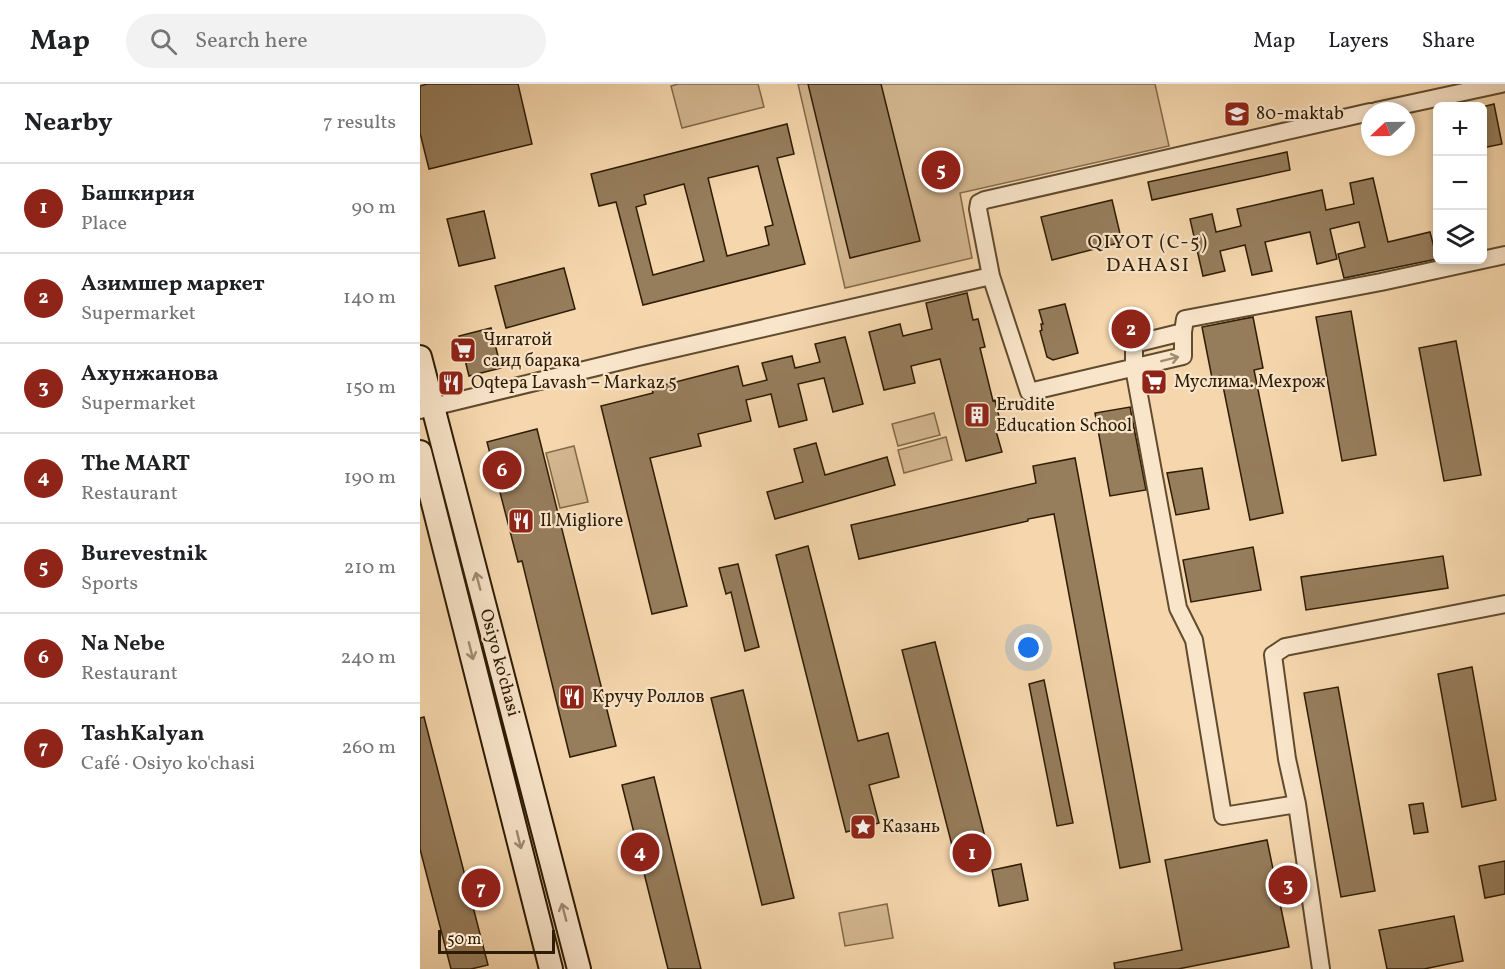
<!DOCTYPE html>
<meta charset="utf-8">
<style>
:root{--surface:#fff;--page:#f2f2f2;--text:#202124;--muted:#757577;--line:#e0e0e0;--accent:#8f2418}
body{margin:0;font-family:Vollkorn,serif;background:var(--page);color:var(--text)}
.controls{position:absolute;right:18px;top:18px;display:grid;overflow:hidden;border-radius:9px;box-shadow:0 3px 9px #0003}
.controls button{width:54px;height:54px;display:grid;place-items:center;padding:0;border:0;border-bottom:2px solid var(--line);background:var(--surface);color:var(--text);font:30px sans-serif}
.compass{position:absolute;left:941px;top:18px;width:54px;height:54px;border-radius:50%;background:var(--surface);box-shadow:0 3px 9px #0003;rotate:248deg}
.scale{position:absolute;left:18px;bottom:15px;width:117px;box-sizing:border-box;padding-left:6px;border:3px solid #2e1c04;border-top:0;font-size:16px;line-height:21px;white-space:nowrap;color:#2e1c04;-webkit-text-stroke:4px #f9e5ca;paint-order:stroke}
.you{position:absolute;left:609px;top:564px;width:21px;height:21px;margin:-15px;border:4px solid #fff;border-radius:50%;background:#1a73e8;box-shadow:0 0 0 9px #1a73e833}
.badge{display:grid;place-items:center;width:39px;height:39px;border-radius:50%;background:var(--accent);color:#fff;font-size:20px;font-weight:700}
.pin{position:absolute;translate:-50% -50%;border:3px solid #fff;box-shadow:0 2px 6px #0006}
.list{margin:0;padding:0;list-style:none}
h2{display:flex;justify-content:space-between;align-items:center;height:78px;margin:0;padding:0 24px;font-size:26px}
h2 small{font-size:20px;font-weight:400;color:var(--muted)}
.list li{display:grid;grid-template-columns:39px 1fr auto;gap:18px;align-items:center;box-sizing:border-box;height:90px;padding:0 24px;border-top:2px solid var(--line)}
.list b{display:block;font-size:22px;white-space:nowrap}
.list p{margin:0;font-size:20px;white-space:nowrap;color:var(--muted)}
.list em{font-size:20px;font-style:normal;color:var(--muted)}
.icon{flex:none;width:33px;height:33px;fill:none;stroke:currentColor;stroke-width:2;stroke-linecap:round;stroke-linejoin:round}
.map{position:relative;flex:none;width:1085px;height:885px;overflow:hidden}
header{display:flex;align-items:center;gap:36px;box-sizing:border-box;height:84px;padding:0 30px;background:var(--surface);border-bottom:2px solid var(--line)}
header strong{font-size:28px}
nav{display:flex;gap:33px;margin-inline-start:auto;font-size:21px}
.search{width:420px;height:54px;background:var(--page);display:flex;align-items:center;gap:15px;box-sizing:border-box;padding:0 21px;border-radius:33px;color:var(--muted);font-size:22px}
main{display:flex}
aside{flex:1;background:var(--surface)}
.map>svg:first-child{display:block}
.pitch{fill:#d4b790;stroke:#816a4a;stroke-width:1.5}
.building{fill:#967d5c;stroke:#2e1c04;stroke-width:1.5;fill-rule:evenodd}
.lines{fill:none;stroke-linecap:round;stroke-linejoin:round}
.minor-casing{stroke:#604b2e;stroke-width:20}
.secondary-casing{stroke:#2e1c04;stroke-width:26}
.minor{stroke:#f9e5ca;stroke-width:16}
.secondary{stroke:#f9e5ca;stroke-width:22}
.oneway{stroke:#9e8b71}
.labels{text-anchor:middle;dominant-baseline:central;stroke-width:4.5;stroke-linejoin:round;paint-order:stroke}
.poi-label{font-size:18px;fill:#2e1c04;stroke:#f9e5ca;text-anchor:start}
.street-label{font-size:18px;fill:#2e1c04;stroke:#f9e5ca}
.neighbourhood-label{font-size:20px;letter-spacing:1.5px;fill:#2e1c04;stroke:#f9e5ca}
</style>
<header>
<strong>Map</strong>
<div class="search"><svg class="icon" aria-label="search" viewBox="0 0 24 24"><circle cx="10" cy="10" r="6"/><path d="M15 15l6 6"/></svg>Search here</div>
<nav><a>Map</a><a>Layers</a><a>Share</a></nav>
</header>
<main>
<aside>
<h2>Nearby<small>7 results</small></h2>
<ul class="list">
<li><span class="badge">1</span><div><b>Башкирия</b><p>Place</p></div><em>90 m</em></li>
<li><span class="badge">2</span><div><b>Азимшер маркет</b><p>Supermarket</p></div><em>140 m</em></li>
<li><span class="badge">3</span><div><b>Ахунжанова</b><p>Supermarket</p></div><em>150 m</em></li>
<li><span class="badge">4</span><div><b>The MART</b><p>Restaurant</p></div><em>190 m</em></li>
<li><span class="badge">5</span><div><b>Burevestnik</b><p>Sports</p></div><em>210 m</em></li>
<li><span class="badge">6</span><div><b>Na Nebe</b><p>Restaurant</p></div><em>240 m</em></li>
<li><span class="badge">7</span><div><b>TashKalyan</b><p>Café · Osiyo ko'chasi</p></div><em>260 m</em></li>
</ul>
</aside>
<div class="map">
<svg width="1085" height="885" viewBox="0 0 1085 885">
<rect width="100%" height="100%" fill="#f6d7ad"/>
<filter id="stains"><feTurbulence type="fractalNoise" baseFrequency=".00333" numOctaves="4"/><feColorMatrix values="0 0 0 0 .2 0 0 0 0 .09 0 0 0 0 .02 0 0 0 .5 -.17"/></filter>
<radialGradient id="worn" r=".72"><stop offset=".6" stop-color="#630" stop-opacity="0"/><stop offset="1" stop-color="#630" stop-opacity=".3"/></radialGradient>
<path class="pitch" d="M258,0H338L344,23L262,44L251,2Z
M378,0H735L749,62L540,109L552,174L425,204Z
M514,329L520,351L478,362L472,340Z
M526,353L532,376L484,389L478,366Z
M154,362L168,418L140,424L126,369Z
M467,820L473,854L425,862L419,829Z"/>
<path class="building" d="M7,0H98L112,60L9,85L0,49V2Z
M388,0H461L500,157L430,174Z
M1074,20L1082,60L1062,64V23Z
M367,40L374,70L357,74L385,180L223,221L196,118L179,122L171,90ZM338,82L353,141L345,143L349,161L307,172L288,94ZM264,100L284,177L233,191L216,123L226,120L224,111Z
M867,68L870,86L732,116L728,98Z
M953,94L968,158L1010,148L1017,175L924,194L918,170L945,163L939,138L910,145L917,175L897,180L890,148L845,158L852,187L832,191L825,161L800,167L805,187L783,192L770,135L792,130L796,148L821,142L817,125L902,106L906,126L934,120L930,99Z
M692,116L702,158L632,176L621,133Z
M64,127L75,174L39,182L27,135Z
M144,184L155,225L86,244L75,202Z
M547,209L553,236L558,235L565,263L560,264L573,317L575,316L582,345L576,347L582,368L546,377L520,275L491,282L495,299L464,306L449,248L480,240L483,252L512,245L506,219Z
M645,220L658,269L633,276L627,273L620,247L622,246L621,240H623L619,226Z
M931,227L956,371L922,377L896,233Z
M833,233L843,284L834,286L863,429L830,436L801,292L792,294L782,243Z
M71,244L81,284L49,292L39,252Z
M425,253L443,320L413,328L404,294L378,300L387,336L359,343L351,310L326,316L331,337L278,350L281,362L230,374L267,522L232,530L181,322L233,309L232,304L318,282L323,302L347,296L342,279L372,272L375,284L400,278L395,260Z
M1036,257L1061,391L1024,397L999,264Z
M710,323L726,406L690,412L675,329Z
M117,345L196,662L150,673L102,477L98,478L67,358Z
M396,359L405,391L467,373L475,401L355,435L347,408L383,398L374,365Z
M655,374L730,778L700,784L634,430L608,435V437L439,475L431,441L616,399L613,382Z
M782,384L789,425L756,431L747,389Z
M388,462L438,657L468,649L479,693L449,701L459,739L426,748L356,471Z
M833,463L841,506L771,518L763,476Z
M1023,472L1028,504L886,526L881,493Z
M318,480L339,563L325,567L311,508L306,510L299,484Z
M515,558L568,765L535,773L482,566Z
M1052,583L1076,716L1042,723L1018,590Z
M624,596L653,739L637,742L609,600Z
M918,603L955,807L921,813L884,609Z
M323,606L374,814L342,821L291,614Z
M4,633L68,881L51,885H31L0,765V634Z
M234,693L281,885H248L202,701Z
M1003,719L1008,748L994,750L989,721Z
M847,756L869,863L758,885H695L694,879L762,866L745,776Z
M1085,777V810L1065,814L1059,782Z
M601,780L608,816L579,822L572,786Z
M1034,832L1043,877L1004,885H967L959,846Z"/>
<g class="lines">
<defs>
<path id="minor" d="M956,27L1081,0
M950,28L565,116L559,119L558,125L571,192L609,308L763,272V248L765,235L961,198L1085,171
M763,248L714,260V284L758,524L774,556L803,732L877,720L901,885
M0,326L218,273L571,192
M877,720L867,675L853,571L865,563L1085,520"/>
<path id="secondary" d="M0,273L159,885
M0,368L131,885"/>
</defs>
<use href="#minor" class="minor-casing"/>
<use href="#secondary" class="secondary-casing"/>
<use href="#minor" class="minor"/>
<use href="#secondary" class="secondary"/>
</g>
<defs><path id="oneway-shaft" d="M-6 0H5M1.5-3L5.5 0L1.5 3" fill="none" stroke-width="1.6" stroke-linecap="round" stroke-linejoin="round" transform="scale(1.5)"/></defs>
<g class="oneway">
<use href="#oneway-shaft" transform="translate(750 275) rotate(-14)"/>
<use href="#oneway-shaft" transform="translate(58 497) rotate(-105)"/>
<use href="#oneway-shaft" transform="translate(51 567) rotate(76)"/>
<use href="#oneway-shaft" transform="translate(99 756) rotate(76)"/>
<use href="#oneway-shaft" transform="translate(144 828) rotate(-105)"/>
</g>
<defs>
<symbol id="school-square" viewBox="-11 -11 22 22"><rect x="-9" y="-9" width="18" height="18" rx="4" fill="#8f2418" stroke="#f9e5ca"/><path d="M0-5L7-2L0 1L-7-2ZM-4 1L0 2.5L4 1V4Q0 6-4 4Z" fill="#fff"/></symbol>
<symbol id="supermarket-square" viewBox="-11 -11 22 22"><rect x="-9" y="-9" width="18" height="18" rx="4" fill="#8f2418" stroke="#f9e5ca"/><path d="M-6-5.5h2.5l.6 2H6L4.5 2H-2.5L-4.4-4H-6ZM-1.5 3.2a1.3 1.3 0 1 0 .1 0ZM3 3.2a1.3 1.3 0 1 0 .1 0Z" fill="#fff"/></symbol>
<symbol id="restaurant-square" viewBox="-11 -11 22 22"><rect x="-9" y="-9" width="18" height="18" rx="4" fill="#8f2418" stroke="#f9e5ca"/><path d="M-5-6h1v4h1v-4h1v4h1v-4h1v5L-1.5 .5V6h-2V.5L-5-1ZM5-6V6H3V1.5H1.5Q1.5-4 5-6Z" fill="#fff"/></symbol>
<symbol id="building-square" viewBox="-11 -11 22 22"><rect x="-9" y="-9" width="18" height="18" rx="4" fill="#8f2418" stroke="#f9e5ca"/><path d="M-4-6H4V6H1V3H-1V6H-4ZM-2.5-4.3h1.7v1.8h-1.7ZM.8-4.3h1.7v1.8H.8ZM-2.5-1h1.7V.8h-1.7ZM.8-1h1.7V.8H.8Z" fill="#fff"/></symbol>
<symbol id="sight-square" viewBox="-11 -11 22 22"><rect x="-9" y="-9" width="18" height="18" rx="4" fill="#8f2418" stroke="#f9e5ca"/><path d="M0-6L1.8-2.2L6-1.7L2.9 1.2L3.7 5.4L0 3.3L-3.7 5.4L-2.9 1.2L-6-1.7L-1.8-2.2Z" fill="#fff"/></symbol>
</defs>
<g fill-rule="evenodd">
<use href="#school-square" x="802" y="15" width="30" height="30"/>
<use href="#supermarket-square" x="28" y="251" width="30" height="30"/>
<use href="#supermarket-square" x="719" y="283" width="30" height="30"/>
<use href="#restaurant-square" x="16" y="284" width="30" height="30"/>
<use href="#building-square" x="542" y="316" width="30" height="30"/>
<use href="#restaurant-square" x="86" y="422" width="30" height="30"/>
<use href="#restaurant-square" x="137" y="598" width="30" height="30"/>
<use href="#sight-square" x="428" y="728" width="30" height="30"/>
</g>
<g class="labels">
<g class="poi-label">
<text x="836" y="30">80-maktab</text>
<text x="63" y="256">Чигатой<tspan x="63" dy="21">саид барака</tspan></text>
<text x="754" y="298">Муслима. Мехрож</text>
<text x="51" y="299">Oqtepa Lavash – Markaz 5</text>
<text x="576" y="321">Erudite<tspan x="576" dy="21">Education School</tspan></text>
<text x="120" y="437">Il Migliore</text>
<text x="172" y="613">Кручу Роллов</text>
<text x="462" y="743">Казань</text>
</g>
<g class="street-label">
<text transform="translate(79 579) rotate(75)">Osiyo ko'chasi</text>
</g>
<g class="neighbourhood-label">
<text x="728" y="159">QIYOT (C-5)<tspan x="728" dy="23">DAHASI</tspan></text>
</g>
</g>
<rect width="100%" height="100%" filter="url(#stains)"/>
<rect width="100%" height="100%" fill="url(#worn)"/>
</svg>
<div class="controls">
<button>+</button>
<button>−</button>
<button><svg class="icon" aria-label="layers" viewBox="0 0 24 24"><path d="M12 4l9 5-9 5-9-5zM3 14l9 5 9-5"/></svg></button>
</div>
<svg class="compass" viewBox="-18 -18 36 36"><path d="M0-13l5 13h-10z" fill="#e53935"/><path d="M0 13l5-13h-10z" fill="#757577"/></svg>
<div class="scale">50 m</div>
<div class="you"></div>
<div class="pin badge" style="left:552px;top:769px">1</div>
<div class="pin badge" style="left:711px;top:245px">2</div>
<div class="pin badge" style="left:868px;top:801px">3</div>
<div class="pin badge" style="left:220px;top:768px">4</div>
<div class="pin badge" style="left:521px;top:86px">5</div>
<div class="pin badge" style="left:82px;top:386px">6</div>
<div class="pin badge" style="left:61px;top:804px">7</div>
</div>
</main>
